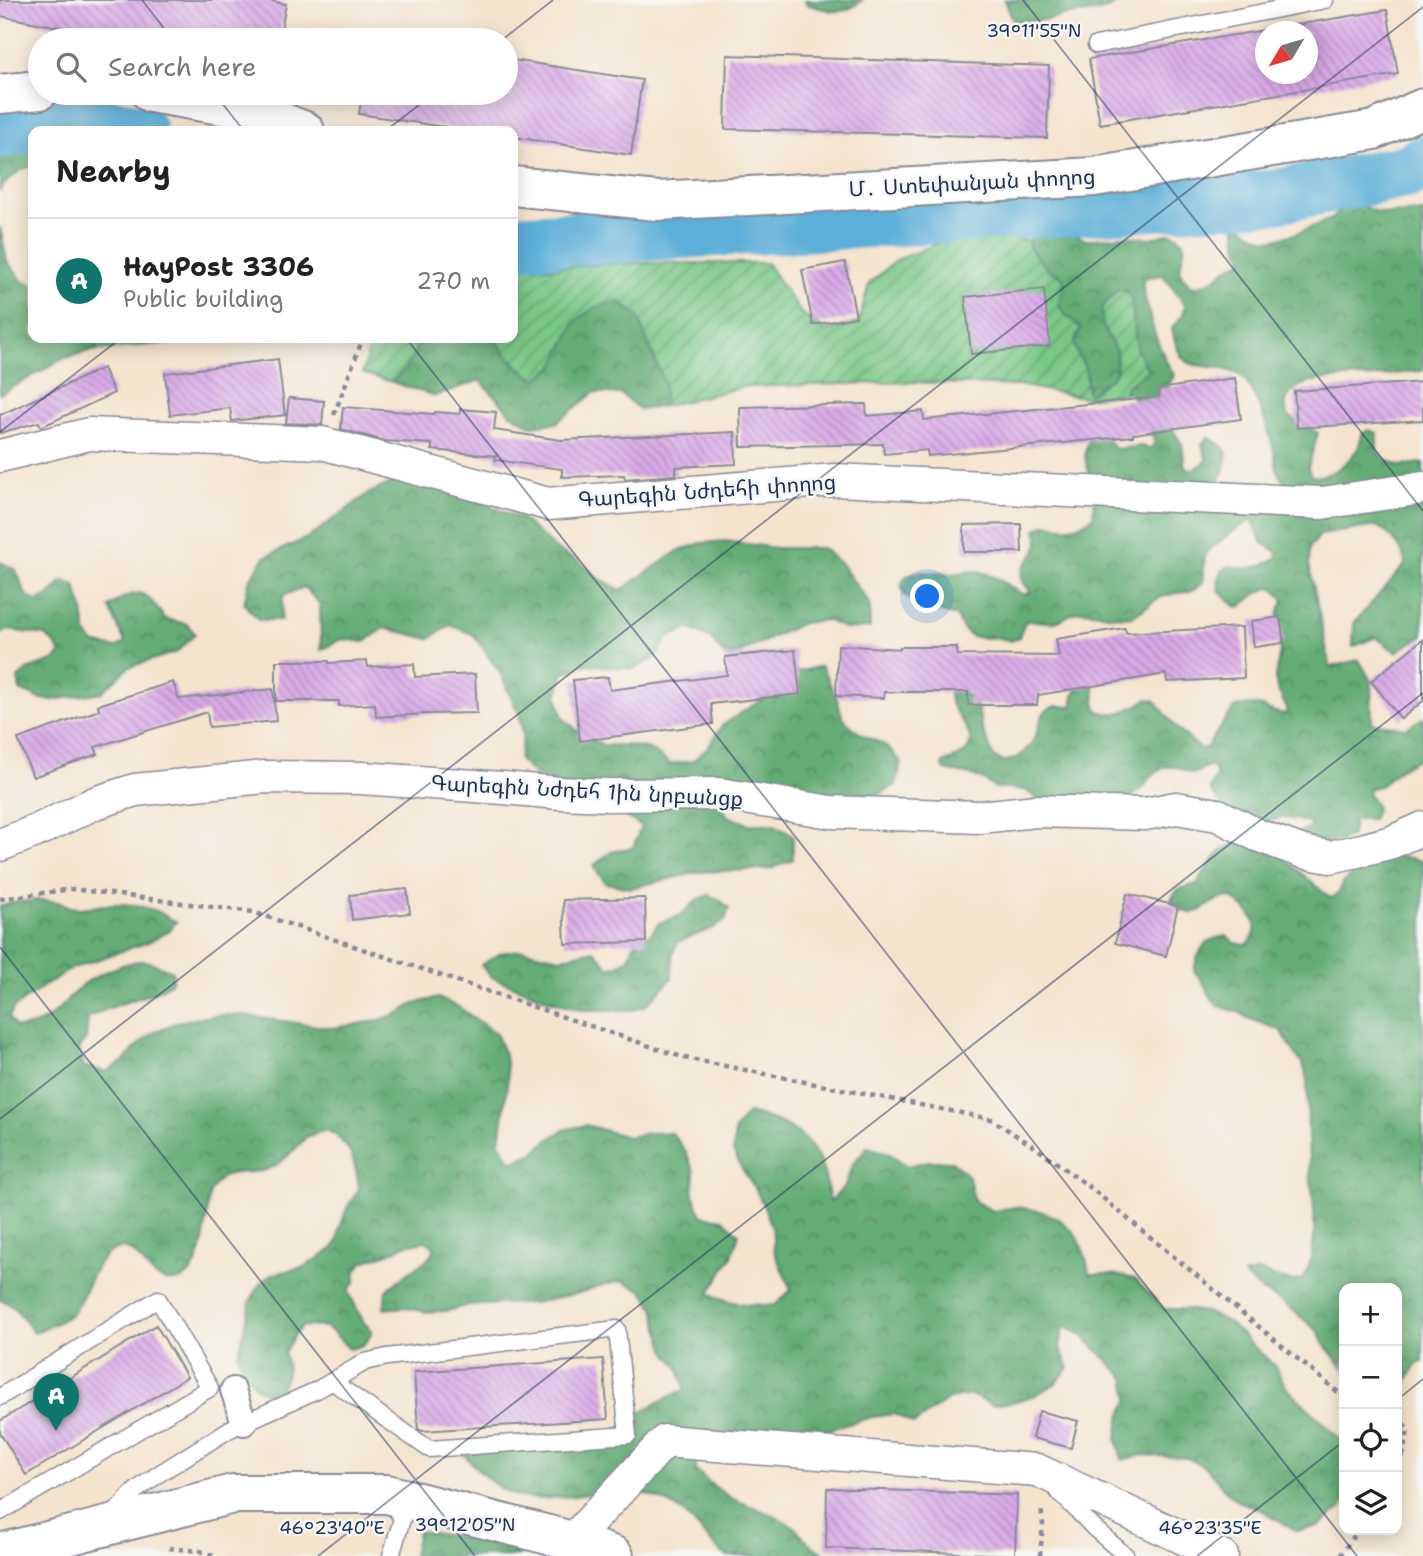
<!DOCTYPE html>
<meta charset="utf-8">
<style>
:root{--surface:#fff;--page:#f2f2f2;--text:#222;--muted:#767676;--line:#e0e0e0;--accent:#0f766e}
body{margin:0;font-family:"Shantell Sans","Noto Sans Armenian",sans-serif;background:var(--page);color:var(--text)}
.controls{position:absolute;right:21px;bottom:21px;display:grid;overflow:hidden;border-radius:14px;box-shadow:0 4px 18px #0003}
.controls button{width:63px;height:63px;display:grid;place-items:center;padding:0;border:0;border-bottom:2px solid var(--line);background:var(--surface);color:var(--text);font:35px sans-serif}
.compass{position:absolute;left:1255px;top:21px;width:63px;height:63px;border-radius:50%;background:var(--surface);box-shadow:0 4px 18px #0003;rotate:232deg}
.you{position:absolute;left:928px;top:597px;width:24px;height:24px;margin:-18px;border:5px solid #fff;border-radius:50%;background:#1a73e8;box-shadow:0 0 0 10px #1a73e833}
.badge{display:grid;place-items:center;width:46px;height:46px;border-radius:50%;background:var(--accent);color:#fff;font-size:23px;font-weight:700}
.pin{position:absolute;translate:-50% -58px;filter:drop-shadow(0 2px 4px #0008)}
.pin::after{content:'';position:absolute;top:37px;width:24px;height:21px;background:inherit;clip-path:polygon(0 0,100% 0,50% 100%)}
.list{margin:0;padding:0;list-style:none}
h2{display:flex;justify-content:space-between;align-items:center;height:91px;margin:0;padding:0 28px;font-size:30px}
h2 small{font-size:23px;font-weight:400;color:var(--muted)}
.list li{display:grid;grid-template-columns:46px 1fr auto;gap:21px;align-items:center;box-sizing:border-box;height:126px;padding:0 28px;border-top:2px solid var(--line)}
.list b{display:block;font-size:26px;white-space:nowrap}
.list p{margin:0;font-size:23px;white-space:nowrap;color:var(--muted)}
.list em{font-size:23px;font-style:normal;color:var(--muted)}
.icon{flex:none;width:38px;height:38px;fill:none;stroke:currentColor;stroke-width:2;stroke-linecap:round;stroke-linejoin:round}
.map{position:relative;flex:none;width:1423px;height:1556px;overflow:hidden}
.search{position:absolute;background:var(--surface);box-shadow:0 4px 18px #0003;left:28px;top:28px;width:490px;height:77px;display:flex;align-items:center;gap:18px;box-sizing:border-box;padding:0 24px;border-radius:38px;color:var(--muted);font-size:26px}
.panel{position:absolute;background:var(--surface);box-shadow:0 4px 18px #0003;left:28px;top:126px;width:490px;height:217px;border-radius:14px}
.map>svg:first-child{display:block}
.forest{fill:url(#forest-crowns);stroke:#3f6e69;stroke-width:2;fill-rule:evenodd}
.garden{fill:url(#garden-furrows);stroke:#4a7c72;stroke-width:2}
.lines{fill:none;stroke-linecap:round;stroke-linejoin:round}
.river{stroke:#5cafd8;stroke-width:54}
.building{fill:url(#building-back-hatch);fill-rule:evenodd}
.service-casing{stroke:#888a96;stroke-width:19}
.pedestrian-casing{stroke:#888a96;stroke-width:28}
.minor-casing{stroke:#888a96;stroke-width:35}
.tertiary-casing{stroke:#888a96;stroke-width:42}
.path{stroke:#888a96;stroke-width:4.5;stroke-dasharray:5 5;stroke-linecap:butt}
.service{stroke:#fff;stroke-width:16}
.pedestrian{stroke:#fff;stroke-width:24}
.minor{stroke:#fff;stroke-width:32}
.tertiary{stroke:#fff;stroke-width:38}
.ticks{fill:none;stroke:#1b2f5e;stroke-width:2;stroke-opacity:0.45}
.labels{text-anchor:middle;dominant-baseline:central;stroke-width:5;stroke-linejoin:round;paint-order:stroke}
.street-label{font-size:21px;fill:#1b2f5e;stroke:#f6f6f2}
.ticks-label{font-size:18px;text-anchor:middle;fill:#1b2f5e;stroke:#f6f6f2;stroke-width:5;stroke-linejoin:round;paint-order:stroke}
</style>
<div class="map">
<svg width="1423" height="1556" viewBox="0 0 1423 1556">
<defs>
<pattern id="forest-crowns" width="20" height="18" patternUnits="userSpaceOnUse" patternTransform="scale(1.75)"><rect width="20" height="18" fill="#63ac74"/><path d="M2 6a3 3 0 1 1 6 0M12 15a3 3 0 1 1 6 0" fill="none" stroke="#518c62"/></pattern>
<pattern id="garden-furrows" width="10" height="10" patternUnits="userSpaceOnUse" patternTransform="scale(1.75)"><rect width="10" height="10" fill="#7ac887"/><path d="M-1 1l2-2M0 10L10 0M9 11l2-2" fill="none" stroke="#63a372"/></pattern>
<pattern id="building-back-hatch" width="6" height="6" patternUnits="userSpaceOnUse" patternTransform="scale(1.75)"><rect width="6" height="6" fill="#d9a9e7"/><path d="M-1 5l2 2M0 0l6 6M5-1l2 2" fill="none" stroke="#af8abe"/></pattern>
</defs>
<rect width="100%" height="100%" fill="#f6f6f2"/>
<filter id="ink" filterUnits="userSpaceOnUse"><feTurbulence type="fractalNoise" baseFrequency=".0143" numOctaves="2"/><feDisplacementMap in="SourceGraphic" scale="14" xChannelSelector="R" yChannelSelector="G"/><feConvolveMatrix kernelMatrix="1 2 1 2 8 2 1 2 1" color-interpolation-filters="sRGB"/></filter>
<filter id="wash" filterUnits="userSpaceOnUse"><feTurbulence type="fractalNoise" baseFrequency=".00686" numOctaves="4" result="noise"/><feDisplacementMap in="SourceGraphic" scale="28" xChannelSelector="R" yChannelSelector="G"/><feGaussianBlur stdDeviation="1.57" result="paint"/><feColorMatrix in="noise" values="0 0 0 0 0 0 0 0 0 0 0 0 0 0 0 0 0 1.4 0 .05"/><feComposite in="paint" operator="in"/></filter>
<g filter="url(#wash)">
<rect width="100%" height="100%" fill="#f4e4ce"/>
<path class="forest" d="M804,0H862C843,18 830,11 806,4Z
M1005,0H1120L1110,8L1095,12L1061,16L1045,20L1013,21Z
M23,113L45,131H33V165L19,171L1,187L0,192V125Z
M1358,203C1384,219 1395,213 1423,212V371C1407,371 1390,376 1374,377C1348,379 1276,372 1287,415L1318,433L1308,468L1311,476C1328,479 1347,464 1356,451C1360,446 1361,439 1362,434L1369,430L1377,433V451L1383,458L1400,466L1423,463V637L1417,639L1396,652L1376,637L1353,647L1354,623L1405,565C1404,547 1391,535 1377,526L1320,535L1310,547L1309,564L1330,667L1359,660L1371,681L1372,723L1406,728L1423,718V756L1401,768L1381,785L1369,789L1368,793C1375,804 1380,806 1372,819H1354L1352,834L1350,837L1320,847L1294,833L1309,829L1311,825L1308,822L1283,817L1255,825L1231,816L1211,791L1210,788L1217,774L1212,767L1208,766L1193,774L1177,767H1164L1150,777L1144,787L1135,795L1095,804L1039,801L1026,790L995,788L984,780L971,775L945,770L943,767V763C950,759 958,759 964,753C985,734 946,713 949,691L958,690L963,692L975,704L979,712L982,729L994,757C1010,770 1031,748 1037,733C1040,726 1039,717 1045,712C1053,704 1061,706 1072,707L1075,692C1081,688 1086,683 1094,687L1095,702L1098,711C1117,718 1132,708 1148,699L1156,701L1175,727L1201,749L1208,747C1210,740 1228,716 1234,708C1241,706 1250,704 1258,706C1268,708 1274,715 1286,713L1287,709L1277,688L1275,679L1280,650L1276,628L1280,607L1284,601L1282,597L1272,588C1258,588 1252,600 1239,607L1235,606L1219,590L1218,577C1228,560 1233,569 1249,568C1259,567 1269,563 1277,558L1278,553C1274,548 1267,548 1263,543C1257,537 1257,527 1252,520C1246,522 1209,548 1206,554C1202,562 1205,573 1203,582C1191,597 1180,590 1164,596C1150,600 1143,613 1131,616C1115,619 1099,611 1082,611C1071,611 1067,618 1058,621C1047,625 1035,618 1025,622L1019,637L1012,641L999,638L972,637L963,629L956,616C942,612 893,603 903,581C906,574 915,572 922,572C931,572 940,574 949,574C960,574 971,569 981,572C990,575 999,579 1006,584C1011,586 1015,591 1020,593C1025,595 1026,594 1030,593L1029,589C1009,572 1033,561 1038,546C1040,541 1038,535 1036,530C1051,518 1057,530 1070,527C1078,526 1086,521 1093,518L1095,495L1086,462L1085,453L1088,440L1104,436L1115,449L1142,446L1149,449L1155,444C1154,437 1138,402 1133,397C1130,394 1127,393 1124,390C1128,383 1141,376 1148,370L1137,350L1131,298L1118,290L1102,308L1103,326L1116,351L1117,370L1112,377L1088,395C1085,387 1088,381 1086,372C1082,355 1066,348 1081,329C1075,320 1058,314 1058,301C1058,296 1062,288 1064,283L1059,274L1050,272C1042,263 1030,253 1028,241C1038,231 1058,223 1070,230C1075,233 1079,237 1085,240L1122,236L1152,238L1171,233C1197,245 1176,256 1181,274C1183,279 1189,283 1194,287C1200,285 1206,284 1211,281C1223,274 1227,264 1242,262L1243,258C1239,248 1236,238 1236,227L1240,225L1255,235L1267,240L1275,239L1295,234L1331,219L1346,204ZM1163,275L1185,305L1183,315L1172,328C1181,380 1198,358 1233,372C1239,375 1243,375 1246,381C1258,400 1269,429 1274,451C1276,458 1275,465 1278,472C1281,479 1285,484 1291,488L1216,482C1226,474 1226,465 1227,453L1222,446L1208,437L1202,444L1207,461L1193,470L1185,467L1182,444L1168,422L1163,397L1174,375C1155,344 1150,319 1142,284L1147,277Z
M0,227L7,261L23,282L33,284V338H114L89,351L65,358L0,394Z
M618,301L637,315L664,382V406L640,410L621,394L595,392L556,423L531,426L510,413L480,380L435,396L392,382C406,369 415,356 420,338H493L517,365L554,366L574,322L595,307Z
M413,473L522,519L558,551L580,562L600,579L621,590L678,551L701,543L725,541L776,548H822L841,564L870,604V628L846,629L826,620L802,623L738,654L725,657L711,639L689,628L668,638L655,658L634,669L587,664L564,673L557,696L563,718L582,735L603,745H626L650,749L670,764L693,761L709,746L722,726L742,712L781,688L798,672L821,666L836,696L843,719L862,735L883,744L901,761L896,785L875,797L827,806L804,802L786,787L764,778H741L720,786L719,794L727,816L749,824H773L793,835V859L771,869L699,872L630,888L606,883L593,866L611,852L633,848L641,826L601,802L536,776L519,760L523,737L519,714L500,673L473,634L450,625L429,639L385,628L364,642L342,639L321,650L320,604L304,587L283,596L281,620H259L244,604L249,581L265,557L309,537L369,493Z
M0,562L16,570L26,595L36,601L47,597L63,581L75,585L83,609L86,633L93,643L116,648L125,642L109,607C140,586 143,588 165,619L187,624L195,634L177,652L129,667L102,692L53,700L41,699L20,690L18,678L27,670L53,661L61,653L54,643L45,635L8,630L0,635Z
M1234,844L1246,845L1279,854L1330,898L1339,893L1342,883L1376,856L1387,853L1423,861V1362L1417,1364L1406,1382L1397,1385V1288H1344V1369L1323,1343L1319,1332L1281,1301L1262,1291L1244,1275L1259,1271L1282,1279L1293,1281L1304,1279C1320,1242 1314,1208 1310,1171C1307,1140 1308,1108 1307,1077L1304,1067L1280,1030L1248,1018L1239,1012L1218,1006L1211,999L1207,989L1194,970C1199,950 1203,938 1227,936L1235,943L1246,945C1268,926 1248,910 1231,897L1220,898L1201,910L1191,913L1180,910L1171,899L1178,889L1197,884C1207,868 1216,851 1234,844Z
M709,895L720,900L729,908L725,920L713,928L678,942L673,953L672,978L647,1005L634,1010H584L549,1000L491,977L481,965L501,953L512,951L524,950L560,958L594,950L609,968L620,964L629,958L633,946L651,933L659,923L681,915L698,899Z
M39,900L60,902L70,907L81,908L114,904L136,905L157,911L176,922L169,931L148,942L73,968L44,986L14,1008L9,1017L16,1028C50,1026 57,1009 78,989C90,977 126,961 142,961C152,961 163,968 173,971L172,982C147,1000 115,1002 88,1018L86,1039L79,1048L83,1066L106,1072L124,1061L138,1045L156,1031L177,1022L218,1015H241L332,1028L377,1021L397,1014L416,1003L438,998L459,1007L496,1034L505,1055L508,1078L500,1143L511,1162L532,1154L548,1140L564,1130L586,1125L628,1137L649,1133H672L686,1152L694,1172L693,1195L702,1216L723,1219L739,1234L732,1256L709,1293C732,1305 749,1305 775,1305L791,1290L774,1251L772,1227L764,1207L755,1188L742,1169L733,1151L735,1130L747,1113C778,1119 804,1129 819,1159C825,1171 827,1188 830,1202L845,1186L852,1165L867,1147L888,1153L907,1166L930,1161H952L969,1177L974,1201L993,1211L1015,1207L1037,1210L1058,1218L1075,1233L1084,1252L1090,1274H1112L1135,1279L1164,1309H1185L1206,1312L1228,1322L1275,1366L1286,1387L1344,1443V1505L1319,1526L1297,1531L1258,1508L1237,1501L1222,1487L1207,1468L1188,1458L1143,1455L1122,1460L1117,1440L1120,1418L1129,1399L1125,1378L1082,1335L1064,1326L1060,1348L1069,1368L1055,1384L1035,1395L1013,1402L992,1405L971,1395L949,1399L914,1424L894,1414L872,1417L831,1429L808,1434H784L761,1430L738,1431L717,1437L700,1449L695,1470L712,1485L733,1499L775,1516L794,1527L811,1545L828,1556H727C711,1546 702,1531 689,1518C680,1508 665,1501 652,1496C639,1492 624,1488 609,1489C602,1490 595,1492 588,1494C569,1497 537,1501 518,1496C496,1490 478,1470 463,1454L612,1434L647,1408L685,1389L678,1367L665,1350L654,1308L642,1290L622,1281L599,1286L579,1293L534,1303L469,1305L447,1311L425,1312L404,1307L384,1309L386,1290L430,1257L435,1248L426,1241L405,1245L396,1250L363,1262L356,1271L355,1282L348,1291L364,1323L372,1330C368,1344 364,1346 349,1349L335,1334L326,1327L302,1326L295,1334L284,1353C290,1369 286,1382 276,1396L265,1393L256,1387L241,1367L238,1353L249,1311L250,1301L262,1282L270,1275L304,1267L333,1249L338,1240L339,1230L347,1208L359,1189C356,1164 351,1142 327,1130C320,1132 312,1134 306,1137C304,1139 301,1143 299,1145C290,1154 277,1167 265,1170C246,1176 226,1165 212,1189C207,1197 208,1205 207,1215C205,1233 201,1268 184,1278C179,1281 174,1282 168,1281C144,1278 139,1243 117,1249C93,1255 87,1297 72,1313C63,1322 45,1327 34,1333C25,1322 15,1303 0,1300V906L17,902Z
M418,1531L469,1538L512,1549L518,1556H413Z"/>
<path class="garden" d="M989,234L1028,241L1030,249L1048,270C1052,272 1059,273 1062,277C1069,287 1054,298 1061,309C1066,318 1076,321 1081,329C1066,348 1082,355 1086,372C1088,380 1085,387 1088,395L1112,377L1117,370L1116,351L1103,326L1101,312L1102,308L1117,290L1126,291L1131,298L1137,350L1148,370C1141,376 1129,382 1124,390L1126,393L1088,398L1023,386L912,382L743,387L664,406V382L637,315L618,301L595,307L575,322L554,366L536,380L517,365L493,338H513V264L550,268L617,263H767L800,312L825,331L858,323L869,284L896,260L949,239Z
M114,338H220L89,351Z
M369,338H420C415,356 406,369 392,382L362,373L373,339Z"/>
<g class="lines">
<path class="river" d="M0,131L86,121L140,131
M513,242L1271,197L1409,171L1423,162"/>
</g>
<g id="blocks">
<path class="building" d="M0,0H265L286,4L279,40H128L0,16Z
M1387,10L1398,74L1100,124L1089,59ZM1265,32H1307V74H1265Z
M727,55L1049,66L1047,138L725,129Z
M506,59L642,80L631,155L513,137V131H471L359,114L362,93H506Z
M845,262L856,317L813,325L802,270Z
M1044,289L1050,346L971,354L965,297Z
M278,359L285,415L232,421L230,408L170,415L165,373Z
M103,368L114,393L41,427L39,422L0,433V415Z
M1235,378L1241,419L1133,434V436L928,456L927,450L884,454L883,444L741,447L740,407L866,404L867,416L923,411L924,420L1159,397L1158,389Z
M1423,382V420L1297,428L1294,391Z
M289,398L324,401L322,425L286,423Z
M343,407L434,414L435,412L460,414V409L496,412L494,430L561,440L735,432L736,464L676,467V475L625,479L624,475L562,477V469L495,460L496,456L432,450V444L385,441L341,429Z
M1021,524L1022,552H964V525Z
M1280,617L1284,643L1254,647L1251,621Z
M1242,627L1244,678L1167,682L1166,674L1038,695L1037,705H968V692H884V698L836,696L838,645L900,649V647H957V655L1059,656L1056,639L1125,628L1126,633Z
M1423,639V701L1401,719L1371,681Z
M795,650L800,694L711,704L713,724L580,741L573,680L608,677L610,690L727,675L725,657Z
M276,661H329V663L367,661L368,667L414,664L415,677L475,674L477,713L425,714L376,717L375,704L339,706V701H276Z
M173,682L179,699L273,689L276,721L209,727L207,712L95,747L98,754L33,777L18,739L99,710L98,705Z
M407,889L410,913L352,920L350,895Z
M1127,894L1178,906L1166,956L1115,943Z
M645,898L646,942L565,944L563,900Z
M156,1325L187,1377L26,1475L0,1433V1421Z
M603,1359L608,1419L422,1431L418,1429L414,1372Z
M1039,1411L1078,1421L1071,1448L1032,1438Z
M827,1488L1017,1495L1015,1555L826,1548Z"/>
</g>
</g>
<g filter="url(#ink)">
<use href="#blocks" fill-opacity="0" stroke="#888a96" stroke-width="2"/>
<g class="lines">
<defs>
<path id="service" d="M1096,45L1325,0
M0,1397L158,1299L210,1388L0,1512
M1054,1487L1094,1528L1126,1556
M390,1499L402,1519L391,1556
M111,1517L134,1492L157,1475L230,1429L317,1390L365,1362L387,1357L617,1329L628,1435L429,1449L333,1382"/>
<path id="pedestrian" d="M233,1390L244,1423"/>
<path id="minor" d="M0,456L89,434L322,443L548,504L835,480L1322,503L1423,488
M0,845L36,831L95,803L135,790L265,777L361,778L503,788L560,793L609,795L719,794L831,812L890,814L980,817L1036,811L1145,814L1176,808L1218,815L1257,835L1303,852L1330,857L1362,850L1392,842L1423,828
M572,1541L665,1441L1037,1470L1222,1556"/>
<path id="tertiary" d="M151,93L250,110L305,131
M0,94L40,90
M513,186L657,201L1094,177L1374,130L1423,108
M0,1553L233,1494H387L572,1541L614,1556"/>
</defs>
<use href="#service" class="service-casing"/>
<use href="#pedestrian" class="pedestrian-casing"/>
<use href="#minor" class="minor-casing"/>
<use href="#tertiary" class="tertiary-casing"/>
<path class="path" d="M334,415L363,338
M0,899L72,889L253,912L685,1058L991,1119L1039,1150L1087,1185L1344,1397
M1397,1416L1408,1429L1403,1455L1397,1467
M169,1548L200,1551L216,1556
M1040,1556L1043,1524L1041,1508
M1340,1556L1358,1530"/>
<use href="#service" class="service"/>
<use href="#pedestrian" class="pedestrian"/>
<use href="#minor" class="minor"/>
<use href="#tertiary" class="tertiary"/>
</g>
</g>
<path class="ticks" d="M142,0L173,40M1023,0L1423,511M502,40L553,0M214,93L244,131M385,131L435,93M406,338L1357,1556M0,432L121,338M0,947L475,1556M0,1119L1423,7M1397,1400L1423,1379M318,1556L1423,693M1197,1556L1344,1441"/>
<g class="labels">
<g class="street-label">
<text transform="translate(972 183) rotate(-3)">Մ․ Ստեփանյան փողոց</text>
<text transform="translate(707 491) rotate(-4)">Գարեգին Նժդեհի փողոց</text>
<text transform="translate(587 791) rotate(3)">Գարեգին Նժդեհ 1ին նրբանցք</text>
</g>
</g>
<g class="ticks-label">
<text x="1034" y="37">39°11'55"N</text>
<text x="465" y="1531">39°12'05"N</text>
<text x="332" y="1534">46°23'40"E</text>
<text x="1210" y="1534">46°23'35"E</text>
</g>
</svg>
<div class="controls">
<button>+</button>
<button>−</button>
<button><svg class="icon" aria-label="locate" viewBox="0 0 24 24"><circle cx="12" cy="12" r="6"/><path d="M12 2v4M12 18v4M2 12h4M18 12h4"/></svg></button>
<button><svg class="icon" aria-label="layers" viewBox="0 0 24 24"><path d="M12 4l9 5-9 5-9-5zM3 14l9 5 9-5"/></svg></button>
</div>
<svg class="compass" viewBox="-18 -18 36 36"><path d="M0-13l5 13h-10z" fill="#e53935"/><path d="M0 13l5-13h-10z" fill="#767676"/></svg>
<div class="you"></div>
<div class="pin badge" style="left:56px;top:1431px">A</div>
<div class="search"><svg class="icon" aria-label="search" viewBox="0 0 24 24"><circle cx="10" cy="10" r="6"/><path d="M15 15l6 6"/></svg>Search here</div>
<section class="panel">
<h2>Nearby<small></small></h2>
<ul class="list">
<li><span class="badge">A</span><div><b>HayPost 3306</b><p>Public building</p></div><em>270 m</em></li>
</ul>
</section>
</div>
